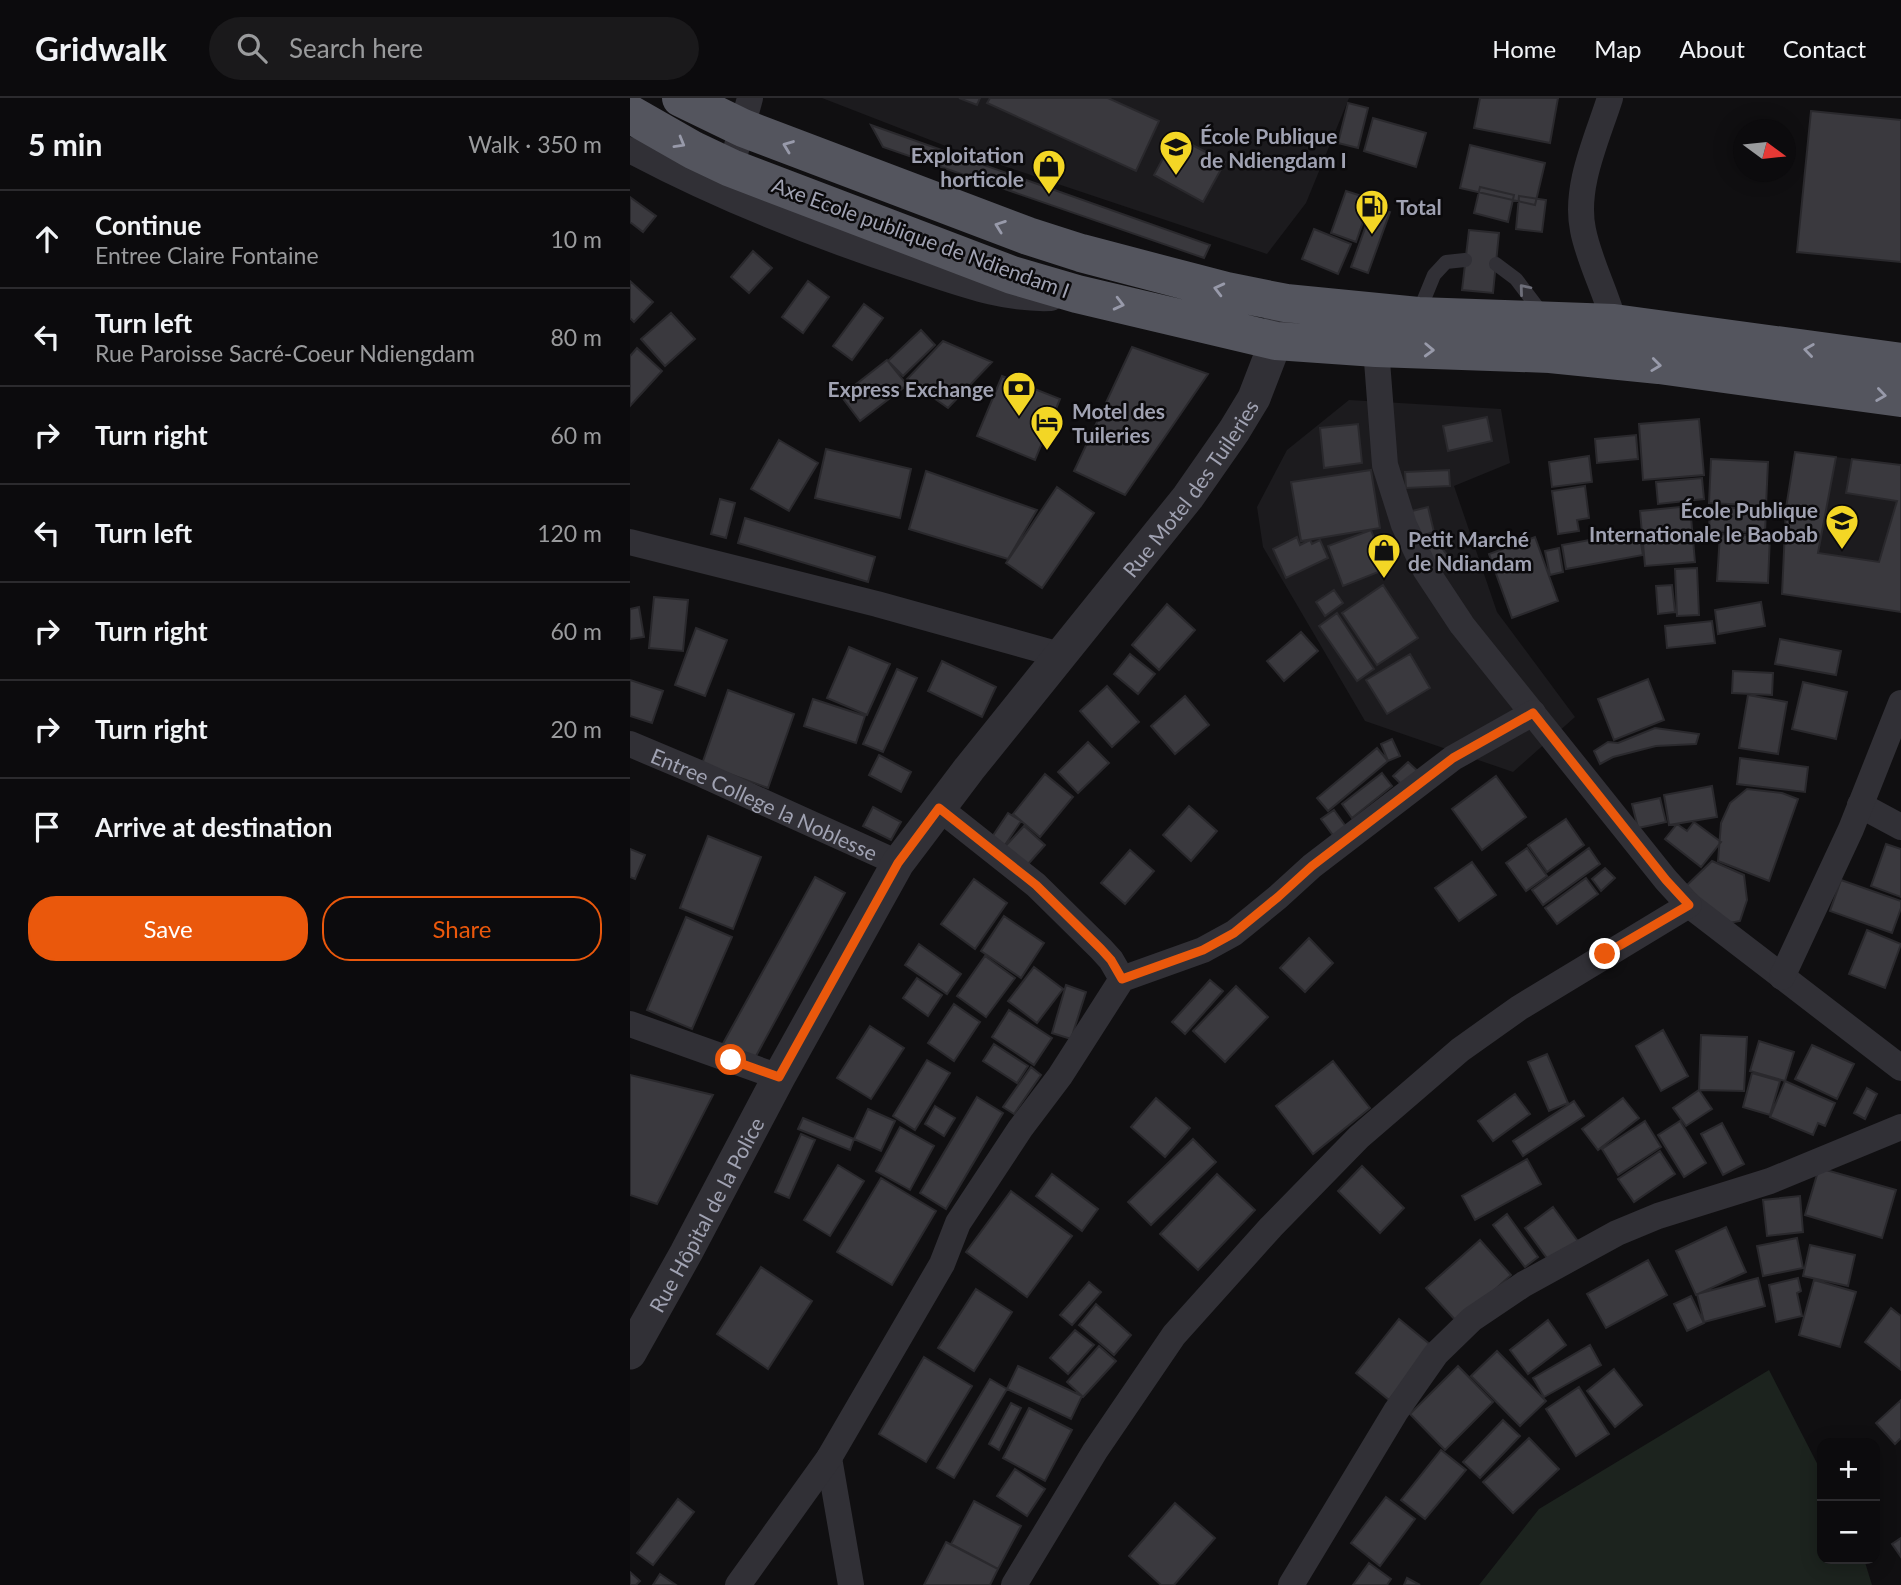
<!DOCTYPE html>
<meta charset="utf-8">
<style>
:root{--surface:#0c0b0d;--page:#1a191b;--text:#f1f3f6;--muted:#9a9b9d;--line:#2c2b2e;--accent:#ea580c}
body{margin:0;font-family:Lato,sans-serif;background:var(--page);color:var(--text)}
.controls{position:absolute;right:21px;bottom:21px;display:grid;overflow:hidden;border-radius:14px;box-shadow:0 4px 18px #0003}
.controls button{width:63px;height:63px;display:grid;place-items:center;padding:0;border:0;border-bottom:2px solid var(--line);background:var(--surface);color:var(--text);font:35px sans-serif}
.compass{position:absolute;left:1103px;top:21px;width:63px;height:63px;border-radius:50%;background:var(--surface);box-shadow:0 4px 18px #0003;rotate:105deg}
.stop{position:absolute;width:21px;height:21px;margin:-16px;border:5px solid #ea580c;border-radius:50%;background:#fff}
.stop.end{background:#ea580c;border-color:#fff;box-shadow:0 2px 7px #0008}
.list{margin:0;padding:0;list-style:none}
h2{display:flex;justify-content:space-between;align-items:center;height:91px;margin:0;padding:0 28px;font-size:30px}
h2 small{font-size:23px;font-weight:400;color:var(--muted)}
.list li{display:grid;grid-template-columns:46px 1fr auto;gap:21px;align-items:center;box-sizing:border-box;height:98px;padding:0 28px;border-top:2px solid var(--line)}
.list b{display:block;font-size:26px;white-space:nowrap}
.list p{margin:0;font-size:23px;white-space:nowrap;color:var(--muted)}
.list em{font-size:23px;font-style:normal;color:var(--muted)}
.actions{display:flex;gap:14px;padding:21px 28px}
.actions a{flex:1;padding:16px 0;border:2px solid var(--accent);border-radius:28px;text-align:center;font-size:24px;color:var(--accent)}
.actions .main{background:var(--accent);color:#fff}
.icon{flex:none;width:38px;height:38px;fill:none;stroke:currentColor;stroke-width:2;stroke-linecap:round;stroke-linejoin:round}
.map{position:relative;flex:none;width:1271px;height:1487px;overflow:hidden}
header{display:flex;align-items:center;gap:42px;box-sizing:border-box;height:98px;padding:0 35px;background:var(--surface);border-bottom:2px solid var(--line)}
header strong{font-size:33px}
nav{display:flex;gap:38px;margin-inline-start:auto;font-size:24px}
.search{width:490px;height:63px;background:var(--page);display:flex;align-items:center;gap:18px;box-sizing:border-box;padding:0 24px;border-radius:38px;color:var(--muted);font-size:26px}
main{display:flex}
aside{flex:1;background:var(--surface)}
.map>svg:first-child{display:block}
.built{fill:#1c1b1e}
.green{fill:#1c231e}
.building{fill:#3a393e;stroke:#2a292d;stroke-width:2}
.lines{fill:none;stroke-linecap:round;stroke-linejoin:round}
.service{stroke:#313036;stroke-width:14}
.minor{stroke:#313036;stroke-width:26}
.tertiary{stroke:#313036;stroke-width:33}
.trunk{stroke:#54555e;stroke-width:38}
.oneway{stroke:#989aaa}
.oneway2{stroke:#6e6f7a}
.route{stroke:#ea580c;stroke-width:9}
.labels{text-anchor:middle;dominant-baseline:central;stroke-width:5;stroke-linejoin:round;paint-order:stroke}
.poi-label{font-size:21px;font-weight:bold;fill:#a0a2b2;stroke:#0b0a0c;text-anchor:start}
.street-label{font-size:21px;fill:#a0a2b2;stroke:#0b0a0c}
</style>
<header>
<strong>Gridwalk</strong>
<div class="search"><svg class="icon" aria-label="search" viewBox="0 0 24 24"><circle cx="10" cy="10" r="6"/><path d="M15 15l6 6"/></svg>Search here</div>
<nav><a>Home</a><a>Map</a><a>About</a><a>Contact</a></nav>
</header>
<main>
<aside>
<h2>5 min<small>Walk · 350 m</small></h2>
<ul class="list">
<li><svg class="icon" aria-label="ahead" viewBox="0 0 24 24"><path d="M12 20V5M6 11l6-6 6 6"/></svg><div><b>Continue</b><p>Entree Claire Fontaine</p></div><em>10 m</em></li>
<li><svg class="icon" aria-label="left" viewBox="0 0 24 24"><path d="M17 20v-9H6M10 6l-5 5 5 5"/></svg><div><b>Turn left</b><p>Rue Paroisse Sacré-Coeur Ndiengdam</p></div><em>80 m</em></li>
<li><svg class="icon" aria-label="right" viewBox="0 0 24 24"><path d="M7 20v-9h11M14 6l5 5-5 5"/></svg><div><b>Turn right</b></div><em>60 m</em></li>
<li><svg class="icon" aria-label="left" viewBox="0 0 24 24"><path d="M17 20v-9H6M10 6l-5 5 5 5"/></svg><div><b>Turn left</b></div><em>120 m</em></li>
<li><svg class="icon" aria-label="right" viewBox="0 0 24 24"><path d="M7 20v-9h11M14 6l5 5-5 5"/></svg><div><b>Turn right</b></div><em>60 m</em></li>
<li><svg class="icon" aria-label="right" viewBox="0 0 24 24"><path d="M7 20v-9h11M14 6l5 5-5 5"/></svg><div><b>Turn right</b></div><em>20 m</em></li>
<li><svg class="icon" aria-label="arrive" viewBox="0 0 24 24"><path d="M6 21V4h12l-3 4 3 4H6"/></svg><div><b>Arrive at destination</b></div></li>
</ul>
<div class="actions"><a class="main">Save</a><a>Share</a></div>
</aside>
<div class="map">
<svg width="1271" height="1487" viewBox="0 0 1271 1487">
<rect width="100%" height="100%" fill="#100f11"/>
<path class="built" d="M192,0H719L676,105L637,156L326,52Z
M719,302L871,311L880,365L824,388L867,514L945,619L883,674L735,623L633,449L627,409L657,352Z
M1165,354L1271,367V514L1152,496L1156,410Z"/>
<path class="green" d="M1139,1272L1192,1375V1461H1234L1242,1487H849L909,1411Z"/>
<path class="building" d="M329,0H350L347,7Z
M360,0H478L529,23L506,73L357,5Z
M850,0H928L920,45L844,30Z
M718,5L738,10L728,50L708,45Z
M1181,13L1271,22V164L1167,154Z
M743,20L796,35L786,69L734,53Z
M241,27L580,147L574,160L253,49Z
M545,38L595,64L573,104L524,77Z
M840,47L915,65L905,107L830,90Z
M850,89L884,97L878,124L844,115Z
M716,93L741,101L726,144L701,135Z
M889,98L916,102L912,134L886,131Z
M0,99L26,118L13,134L0,124Z
M743,108L760,114L738,175L721,169Z
M684,131L721,146L708,176L672,161Z
M839,132L869,135L863,195L832,192Z
M123,153L142,170L119,195L101,179Z
M0,183L23,204L4,224L0,220Z
M178,183L199,199L173,235L152,219Z
M234,206L253,220L222,262L203,248Z
M41,215L65,241L35,268L11,241Z
M291,232L305,247L273,278L258,263Z
M313,243L362,264L318,310L277,281Z
M502,249L578,276L495,397L444,373Z
M7,250L32,273L0,308V258Z
M257,262L277,287L230,323L211,298Z
M372,278L430,301L405,362L347,338Z
M857,319L862,343L818,353L813,328Z
M1069,321L1074,377L1013,382L1009,326Z
M728,326L732,365L694,370L690,330Z
M1006,337L1008,361L967,365L965,341Z
M149,342L188,365L159,413L121,391Z
M196,351L281,371L270,420L185,400Z
M1165,354L1206,359L1188,455L1249,464L1267,403L1216,395L1222,361L1271,367V514L1152,496L1156,410Z
M959,358L962,384L922,389L919,364Z
M1081,361L1138,364L1136,408L1079,405Z
M741,372L750,430L671,443L661,384Z
M819,372L820,388L776,390L775,374Z
M296,373L407,412L378,461L279,431Z
M1072,380L1074,401L1028,406L1026,384Z
M955,388L959,420L947,422L949,433L928,436L922,393Z
M427,389L464,415L412,490L376,465Z
M90,401L105,405L96,440L81,436Z
M1060,408L1065,464L1015,468L1010,413Z
M798,409L804,434L785,440L778,414Z
M1080,409L1136,411L1135,435L1079,433Z
M115,420L245,459L238,484L108,445Z
M741,432L756,471L713,488L698,448Z
M1009,433L1013,457L936,471L932,447Z
M1090,436L1140,438L1138,485L1087,483Z
M803,438L823,465L811,474L792,447Z
M667,439L670,447L680,442L682,446L690,442L698,460L656,480L643,451Z
M905,439L928,503L882,520L859,456Z
M929,450L933,474L920,477L915,453Z
M1067,470L1069,517L1047,518L1045,471Z
M753,487L788,540L747,567L712,515Z
M1042,487L1045,514L1028,516L1026,488Z
M704,492L713,505L695,518L686,504Z
M24,499L58,502L53,553L19,550Z
M1131,504L1135,528L1088,536L1085,512Z
M537,506L565,532L529,572L502,547Z
M9,509L14,539L0,541V511Z
M707,515L744,571L727,583L689,528Z
M1082,523L1085,545L1037,550L1035,528Z
M66,530L97,542L75,598L45,587Z
M671,534L688,553L654,583L637,563Z
M1150,541L1211,553L1206,577L1145,566Z
M219,549L260,566L237,617L197,600Z
M500,556L525,576L508,596L484,576Z
M780,556L800,590L757,616L736,582Z
M312,563L366,589L352,619L298,593Z
M267,571L287,580L253,654L233,646Z
M1103,573L1143,575L1142,597L1102,595Z
M1018,581L1034,622L984,642L968,601Z
M0,582L33,593L22,625L0,618Z
M1173,584L1217,594L1206,641L1162,631Z
M477,588L509,624L482,649L450,613Z
M98,592L164,616L138,690L72,666Z
M1118,597L1157,604L1148,656L1109,650Z
M555,598L579,627L545,656L521,628Z
M183,601L235,618L226,645L174,628Z
M1025,630L1069,636L1066,646L1026,648L983,659L970,666L964,653L978,644L988,645Z
M762,641L770,658L758,663L751,646Z
M458,644L479,665L448,695L428,674Z
M747,650L758,663L698,713L687,700Z
M249,657L281,674L271,694L239,677Z
M1110,660L1178,669L1175,694L1107,686Z
M778,664L792,677L777,692L763,678Z
M752,675L762,688L722,720L712,706Z
M415,676L443,699L410,739L383,716Z
M866,678L896,719L852,752L822,711Z
M1082,688L1087,719L1039,727L1034,697Z
M1117,691L1152,695L1168,701L1139,783L1088,763L1091,725L1100,705Z
M1030,700L1036,724L1008,730L1002,706Z
M559,708L587,733L561,763L533,737Z
M243,709L271,724L261,742L233,728Z
M704,712L717,730L705,740L691,721Z
M378,715L391,723L371,753L358,745Z
M936,721L954,747L917,774L898,747Z
M1064,724L1091,744L1071,769L1035,741L1047,726L1057,733Z
M394,728L415,747L392,773L371,753Z
M78,738L131,759L103,831L50,810Z
M1256,746L1271,751V799L1241,788Z
M897,750L917,778L896,793L876,765Z
M959,750L970,766L913,807L902,792Z
M0,751L15,757L5,781L0,779Z
M500,752L524,773L495,806L471,785Z
M1082,763L1114,777L1117,802L1110,823L1094,826L1055,789Z
M842,764L866,797L829,823L805,790Z
M975,770L985,780L971,793L962,781Z
M185,779L215,795L120,969L90,951Z
M956,780L968,796L927,826L915,810Z
M344,781L377,805L345,851L311,826Z
M1211,782L1271,803V810L1262,835L1200,813Z
M374,818L414,845L391,880L351,853Z
M56,819L102,839L62,931L17,912Z
M1237,832L1271,846L1255,890L1219,876Z
M679,840L703,865L675,894L650,870Z
M289,846L331,876L317,896L275,867Z
M355,858L385,880L356,919L327,898Z
M404,869L433,891L407,925L378,903Z
M287,880L312,897L298,918L273,900Z
M580,882L593,893L555,936L542,924Z
M436,887L456,894L441,941L422,935Z
M606,888L638,919L595,964L563,933Z
M324,906L350,924L324,963L298,945Z
M379,912L422,940L404,967L362,939Z
M240,928L274,950L241,1001L207,980Z
M1033,932L1058,978L1031,993L1006,948Z
M1071,937L1117,939L1114,993L1069,992Z
M1129,943L1164,954L1155,983L1120,973Z
M364,946L398,968L387,985L353,963Z
M1182,947L1224,966L1207,1001L1165,981Z
M917,956L938,1005L919,1013L898,964Z
M297,962L320,975L285,1032L263,1018Z
M703,963L740,1010L683,1056L646,1008Z
M401,969L411,977L384,1016L373,1009Z
M1122,975L1150,983L1140,1017L1113,1009Z
M0,977L83,997L27,1106L0,1097Z
M1155,983L1205,1005L1195,1028L1188,1025L1183,1037L1140,1019Z
M1237,990L1247,996L1235,1021L1224,1015Z
M1069,992L1082,1011L1056,1028L1043,1010Z
M885,996L900,1016L863,1043L848,1023Z
M347,999L373,1015L316,1111L290,1095Z
M526,1000L560,1030L535,1059L501,1029Z
M993,1000L1009,1020L968,1052L952,1031Z
M944,1003L954,1018L893,1058L883,1043Z
M305,1008L325,1020L314,1038L295,1026Z
M238,1011L265,1023L251,1053L224,1041Z
M173,1020L224,1041L220,1052L168,1031Z
M1015,1023L1031,1049L988,1077L972,1051Z
M1050,1023L1076,1065L1054,1079L1028,1037Z
M1092,1025L1114,1066L1093,1077L1071,1036Z
M270,1029L304,1048L280,1092L246,1073Z
M171,1036L185,1042L159,1100L145,1094Z
M563,1041L586,1064L521,1127L498,1104Z
M1030,1053L1045,1076L1004,1104L988,1081Z
M897,1061L911,1086L845,1122L832,1098Z
M208,1067L234,1083L200,1138L174,1122Z
M732,1068L774,1110L750,1135L708,1093Z
M1189,1070L1266,1092L1252,1140L1175,1117Z
M422,1076L468,1111L452,1133L406,1098Z
M587,1076L625,1112L568,1172L530,1136Z
M251,1080L306,1113L262,1187L207,1154Z
M381,1093L442,1138L397,1199L336,1154Z
M1170,1098L1173,1134L1137,1138L1133,1102Z
M923,1109L950,1146L922,1167L895,1130Z
M877,1116L908,1159L895,1169L863,1127Z
M1096,1129L1116,1174L1066,1197L1046,1153Z
M1167,1140L1173,1170L1133,1178L1127,1148Z
M850,1142L881,1177L828,1225L796,1190Z
M1180,1147L1225,1157L1218,1188L1173,1178Z
M1018,1162L1037,1197L976,1230L957,1196Z
M131,1169L182,1203L138,1271L87,1236Z
M1128,1180L1135,1208L1074,1224L1067,1196Z
M1168,1180L1171,1193L1167,1195L1172,1218L1146,1224L1139,1187Z
M1184,1182L1226,1194L1210,1249L1169,1237Z
M459,1184L471,1194L442,1227L430,1217Z
M346,1191L382,1214L344,1273L308,1250Z
M1061,1198L1074,1225L1057,1233L1044,1206Z
M466,1206L501,1237L484,1257L449,1227Z
M1261,1210L1271,1218V1272L1235,1244Z
M769,1221L802,1248L759,1302L726,1275Z
M918,1222L936,1247L898,1276L880,1252Z
M445,1232L464,1247L438,1276L420,1260Z
M960,1247L971,1267L914,1299L903,1280Z
M469,1248L486,1263L453,1299L437,1284Z
M867,1253L916,1303L890,1328L841,1278Z
M294,1259L342,1288L296,1364L249,1336Z
M388,1268L452,1298L441,1321L377,1291Z
M828,1268L863,1304L815,1352L780,1316Z
M984,1271L1012,1307L985,1329L957,1293Z
M360,1281L377,1291L324,1380L307,1370Z
M949,1289L979,1336L946,1358L916,1311Z
M1271,1302V1340L1265,1346L1246,1325Z
M381,1305L391,1310L369,1352L359,1346Z
M399,1310L442,1332L415,1383L373,1360Z
M873,1322L890,1338L850,1380L833,1364Z
M899,1340L929,1371L883,1415L853,1384Z
M811,1352L836,1372L795,1421L771,1402Z
M385,1371L415,1391L397,1418L367,1398Z
M756,1399L785,1421L750,1468L721,1445Z
M48,1401L64,1414L23,1467L7,1455Z
M344,1403L391,1428L368,1471L321,1446Z
M545,1405L585,1440L544,1487H531L499,1458Z
M1271,1440V1459L1262,1446Z
M316,1444L368,1471L360,1487H294Z
M739,1465L761,1481L757,1487H723Z
M0,1474L10,1483L6,1487H0Z
M30,1476L46,1487H23Z
M777,1480L790,1487H774Z"/>
<g class="lines">
<path class="service" d="M866,166L886,181L914,218
M788,216L804,177L816,164L835,162"/>
<g class="minor">
<path d="M980,0C967,41 944,89 953,132C959,163 976,194 984,225"/>
<path d="M0,52C90,100 184,137 281,169C328,184 372,202 421,200"/>
<path d="M101,70L120,0"/>
<path d="M747,235L746,250L755,367L774,427L795,471L832,527L1036,782L1059,807L1271,970"/>
<path d="M0,444L247,506L430,557"/>
<path id="s1" d="M0,646L69,675L268,765"/>
<path d="M1230,707L1271,729"/>
<path d="M309,710L406,787L471,851L481,862L492,881"/>
<path d="M1152,879L1221,731L1271,605"/>
<path d="M0,926L149,979"/>
<path d="M199,1360L221,1487"/>
<path d="M108,1487L199,1360L312,1166L328,1125L390,1031L430,978L492,881L573,852L604,835L648,799L682,768L823,660L903,615"/>
<path d="M384,1487L465,1353L544,1237L641,1129L729,1039L830,952L889,910L1059,807"/>
<path d="M661,1487L766,1313L806,1256L842,1221L894,1186L987,1135L1028,1118L1140,1083L1271,1029"/>
</g>
<path class="tertiary" id="s2" d="M0,1255L56,1155L149,979L268,765L339,671L558,399L604,333L624,300L646,243L652,217"/>
<path class="trunk" d="M51,0L113,30L398,138L451,155L596,193L656,205L788,218L984,225L1271,264
M0,16L63,52L101,70L382,177L447,196L646,243L746,250L920,256L1029,267L1271,300"/>
</g>
<defs><path id="oneway-chevron" d="M-2-3.5L2.5 0L-2 3.5" fill="none" stroke-width="1.6" stroke-linecap="round" stroke-linejoin="round" transform="scale(1.75)"/></defs>
<g class="oneway">
<use href="#oneway-chevron" transform="translate(50 45) rotate(30)"/>
<use href="#oneway-chevron" transform="translate(158 48) rotate(-159)"/>
<use href="#oneway-chevron" transform="translate(370 128) rotate(-160)"/>
<use href="#oneway-chevron" transform="translate(589 191) rotate(-166)"/>
<use href="#oneway-chevron" transform="translate(489 206) rotate(14)"/>
<use href="#oneway-chevron" transform="translate(799 252) rotate(2)"/>
<use href="#oneway-chevron" transform="translate(1179 252) rotate(-172)"/>
<use href="#oneway-chevron" transform="translate(1026 267) rotate(7)"/>
<use href="#oneway-chevron" transform="translate(1251 297) rotate(8)"/>
</g>
<use class="oneway2" href="#oneway-chevron" transform="translate(894 191) rotate(-130)"/>
<g class="lines">
<path class="route" d="M101,962L149,979L268,765L309,710L406,787L471,851L481,862L492,881L573,852L604,835L648,799L682,768L823,660L903,615L1036,782L1059,807L975,856"/>
</g>
<defs>
<symbol id="school-pin" viewBox="-11 -11 22 30"><path d="M0 17L-7.5 6A9.5 9.5 0 1 1 7.5 6Z" fill="#f3d625" stroke="#0b0a0c"/><path d="M0-5L7-2L0 1L-7-2ZM-4 1L0 2.5L4 1V4Q0 6-4 4Z" fill="#111"/></symbol>
<symbol id="shop-pin" viewBox="-11 -11 22 30"><path d="M0 17L-7.5 6A9.5 9.5 0 1 1 7.5 6Z" fill="#f3d625" stroke="#0b0a0c"/><path d="M-5-2.5h2.3a2.7 3.5 0 0 1 5.4 0H5L5.5 6h-11ZM-1.5-2.5h3a1.5 2.3 0 0 0-3 0Z" fill="#111"/></symbol>
<symbol id="fuel-pin" viewBox="-11 -11 22 30"><path d="M0 17L-7.5 6A9.5 9.5 0 1 1 7.5 6Z" fill="#f3d625" stroke="#0b0a0c"/><path d="M-5.5-6h7V0h2V4h1.3V-2.5L3-4.5l.8-.8L6-3V5H2.5V1h-1V6h-7ZM-4.2-4.7v3.2H.2V-4.7Z" fill="#111"/></symbol>
<symbol id="bank-pin" viewBox="-11 -11 22 30"><path d="M0 17L-7.5 6A9.5 9.5 0 1 1 7.5 6Z" fill="#f3d625" stroke="#0b0a0c"/><path d="M-6-4H6V4H-6ZM0-2.3a2.3 2.3 0 1 0 0 4.6a2.3 2.3 0 1 0 0-4.6Z" fill="#111"/></symbol>
<symbol id="hotel-pin" viewBox="-11 -11 22 30"><path d="M0 17L-7.5 6A9.5 9.5 0 1 1 7.5 6Z" fill="#f3d625" stroke="#0b0a0c"/><path d="M-6-4.5h1.5V1H6V5H4.5V3h-9V5H-6ZM-4 0a1.8 1.8 0 1 1 3.6 0ZM.5 0V-2.5h3Q6-2.5 6 0Z" fill="#111"/></symbol>
</defs>
<g fill-rule="evenodd">
<use href="#school-pin" x="527" y="30" width="38" height="52"/>
<use href="#shop-pin" x="400" y="49" width="38" height="52"/>
<use href="#fuel-pin" x="723" y="89" width="38" height="52"/>
<use href="#bank-pin" x="370" y="271" width="38" height="52"/>
<use href="#hotel-pin" x="398" y="305" width="38" height="52"/>
<use href="#school-pin" x="1193" y="404" width="38" height="52"/>
<use href="#shop-pin" x="735" y="433" width="38" height="52"/>
</g>
<g class="labels">
<g class="poi-label">
<text x="570" y="37">École Publique<tspan x="570" dy="24">de Ndiengdam I</tspan></text>
<text x="394" y="56" text-anchor="end">Exploitation<tspan x="394" dy="24">horticole</tspan></text>
<text x="766" y="108">Total</text>
<text x="364" y="290" text-anchor="end">Express Exchange</text>
<text x="442" y="312">Motel des<tspan x="442" dy="24">Tuileries</tspan></text>
<text x="1188" y="411" text-anchor="end">École Publique<tspan x="1188" dy="24">Internationale le Baobab</tspan></text>
<text x="778" y="440">Petit Marché<tspan x="778" dy="24">de Ndiandam</tspan></text>
</g>
<g class="street-label">
<text transform="translate(291 139) rotate(20)">Axe Ecole publique de Ndiendam I</text>
<text stroke="none"><textPath href="#s2" startOffset="1034">Rue Motel des Tuileries</textPath></text>
<text stroke="none"><textPath href="#s1" startOffset="147">Entree College la Noblesse</textPath></text>
<text stroke="none"><textPath href="#s2" startOffset="158">Rue Hôpital de la Police</textPath></text>
</g>
</g>
</svg>
<div class="controls">
<button>+</button>
<button>−</button>
</div>
<svg class="compass" viewBox="-18 -18 36 36"><path d="M0-13l5 13h-10z" fill="#e53935"/><path d="M0 13l5-13h-10z" fill="#9a9b9d"/></svg>
<div class="stop" style="left:101px;top:962px"></div>
<div class="stop end" style="left:975px;top:856px"></div>
</div>
</main>
